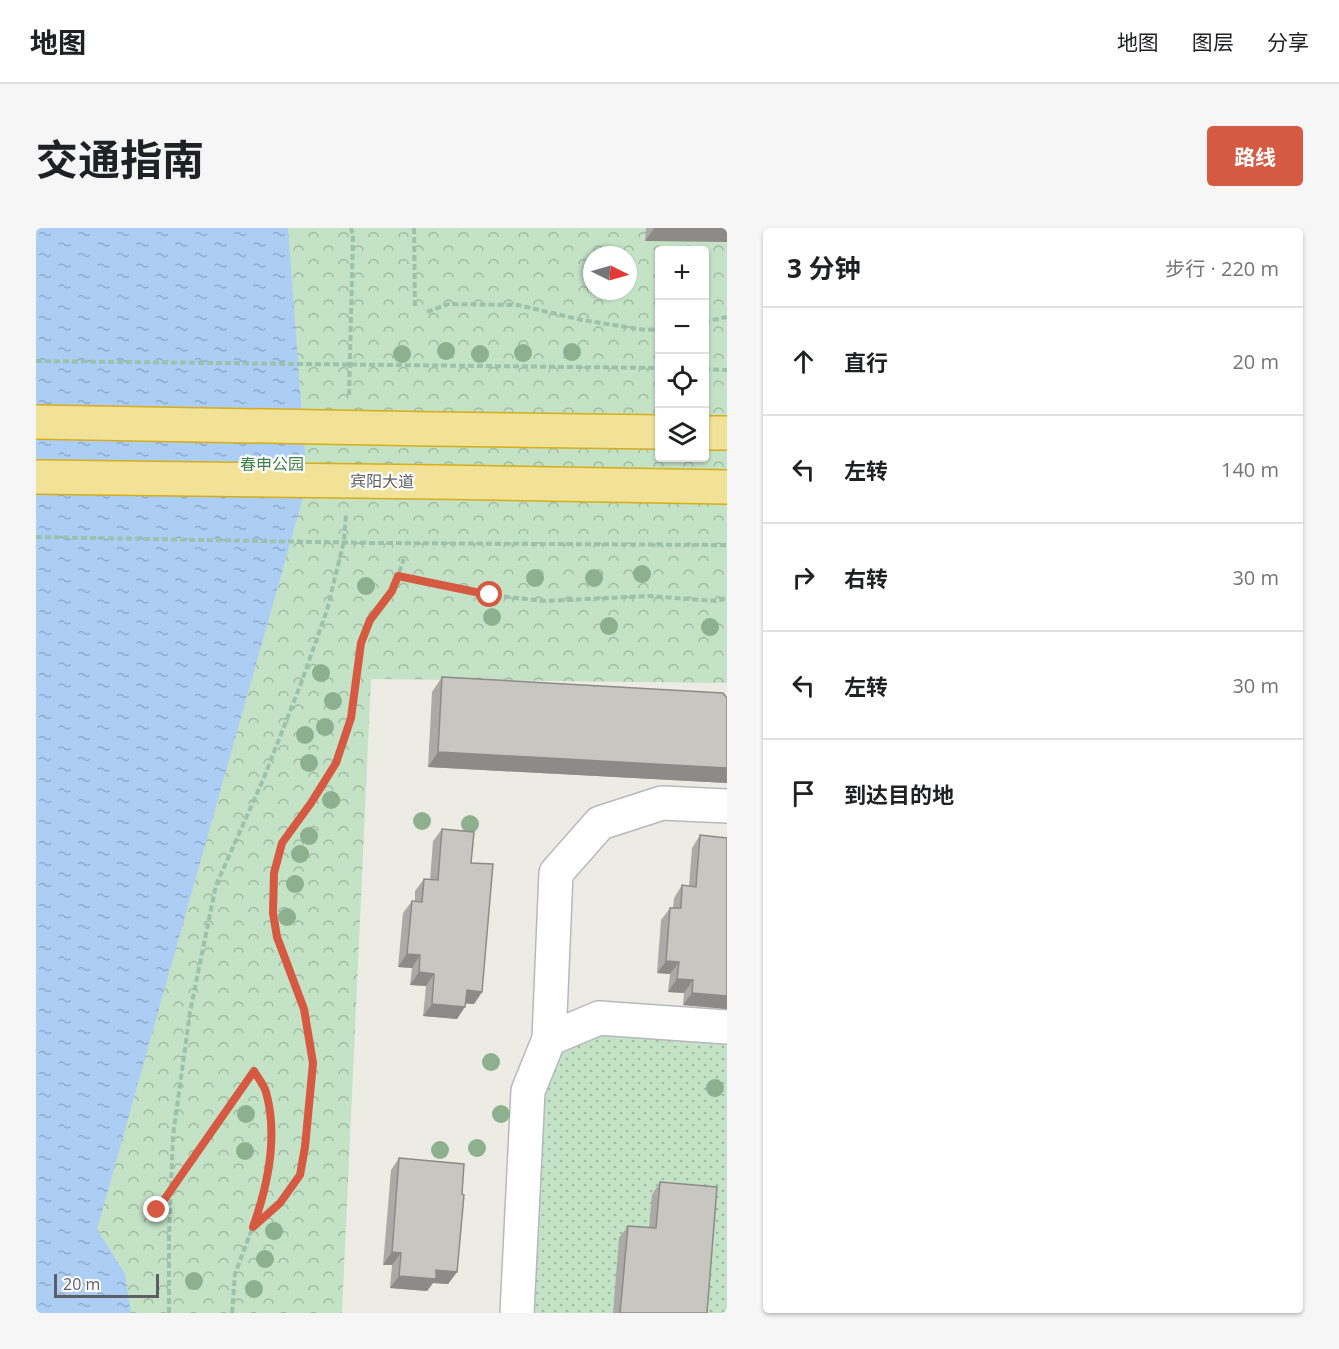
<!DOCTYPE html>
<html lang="zh">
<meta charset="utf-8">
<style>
:root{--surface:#fff;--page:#f6f6f6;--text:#202124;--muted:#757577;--line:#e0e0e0;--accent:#d55a41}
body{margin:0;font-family:"Open Sans","Noto Sans SC",sans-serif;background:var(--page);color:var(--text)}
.controls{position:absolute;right:18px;top:18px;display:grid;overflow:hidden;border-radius:6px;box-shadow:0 2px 4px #0004}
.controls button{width:54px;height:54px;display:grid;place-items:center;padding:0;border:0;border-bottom:2px solid var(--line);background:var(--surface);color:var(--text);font:30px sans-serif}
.compass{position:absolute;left:547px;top:18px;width:54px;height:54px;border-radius:50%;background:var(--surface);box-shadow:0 2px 4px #0004;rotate:95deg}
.scale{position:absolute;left:18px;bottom:15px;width:105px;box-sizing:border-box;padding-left:6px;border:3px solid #5c5e63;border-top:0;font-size:16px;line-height:21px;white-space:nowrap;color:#5c5e63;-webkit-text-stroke:4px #fff;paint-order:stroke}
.stop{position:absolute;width:18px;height:18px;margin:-14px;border:4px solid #d55a41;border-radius:50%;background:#fff}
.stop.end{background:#d55a41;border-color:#fff;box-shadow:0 2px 6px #0008}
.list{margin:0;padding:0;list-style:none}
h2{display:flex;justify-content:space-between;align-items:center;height:78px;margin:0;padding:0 24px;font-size:26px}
h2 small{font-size:20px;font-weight:400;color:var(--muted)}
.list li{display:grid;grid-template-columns:39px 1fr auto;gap:18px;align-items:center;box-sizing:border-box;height:108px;padding:0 24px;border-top:2px solid var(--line)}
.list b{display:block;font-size:22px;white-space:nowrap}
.list em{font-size:20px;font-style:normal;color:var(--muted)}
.icon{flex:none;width:33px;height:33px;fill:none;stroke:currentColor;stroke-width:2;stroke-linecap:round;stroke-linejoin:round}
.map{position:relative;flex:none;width:691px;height:1085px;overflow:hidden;border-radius:6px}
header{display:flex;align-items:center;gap:36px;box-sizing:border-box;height:84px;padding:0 30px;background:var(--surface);border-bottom:2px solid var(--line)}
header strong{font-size:28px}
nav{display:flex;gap:33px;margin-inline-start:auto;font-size:21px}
.intro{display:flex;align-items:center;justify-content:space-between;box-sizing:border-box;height:144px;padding:0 36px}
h1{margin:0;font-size:42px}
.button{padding:15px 27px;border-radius:6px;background:var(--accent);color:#fff;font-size:21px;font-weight:700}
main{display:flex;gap:36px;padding:0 36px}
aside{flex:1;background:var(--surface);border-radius:6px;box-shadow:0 2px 4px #0004}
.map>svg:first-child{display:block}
.grass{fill:url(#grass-dots)}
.park{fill:url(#park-crowns);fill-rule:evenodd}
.water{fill:url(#water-ripples)}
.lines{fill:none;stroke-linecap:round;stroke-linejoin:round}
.minor-casing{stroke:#b6b8bd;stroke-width:36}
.highway-casing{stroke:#d7ad19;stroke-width:36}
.path{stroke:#9dc2ab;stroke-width:4;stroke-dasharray:6 3;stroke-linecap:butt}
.minor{stroke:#fff;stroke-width:33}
.highway{stroke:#f1e297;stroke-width:33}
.highway-bridge-casing{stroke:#d7ad19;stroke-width:36;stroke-linecap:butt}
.path-bridge{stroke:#9dc2ab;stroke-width:4;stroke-dasharray:6 3;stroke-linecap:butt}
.highway-bridge{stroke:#f1e297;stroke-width:33}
.tree{fill:#8db08e}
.wall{fill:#acaaa6}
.shaded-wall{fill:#8c8b87}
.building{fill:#c8c6c1;stroke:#8c8b87;stroke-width:1.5}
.route{stroke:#d55a41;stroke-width:8}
.labels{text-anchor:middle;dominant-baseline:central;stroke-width:4.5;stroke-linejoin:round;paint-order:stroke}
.park-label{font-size:16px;fill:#3e7f47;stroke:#fff}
.street-label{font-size:16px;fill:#5c5e63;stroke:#fff}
</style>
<header>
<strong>地图</strong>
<nav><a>地图</a><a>图层</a><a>分享</a></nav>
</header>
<div class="intro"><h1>交通指南</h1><a class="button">路线</a></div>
<main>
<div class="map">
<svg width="691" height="1085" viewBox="0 0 691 1085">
<defs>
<pattern id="grass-dots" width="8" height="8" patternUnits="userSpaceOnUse" patternTransform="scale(1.5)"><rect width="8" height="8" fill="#c3e2c6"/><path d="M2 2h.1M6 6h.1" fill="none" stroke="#a2baa4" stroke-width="1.8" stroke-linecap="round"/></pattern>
<pattern id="park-crowns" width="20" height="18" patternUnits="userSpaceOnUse" patternTransform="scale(1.5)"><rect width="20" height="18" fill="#c3e2c6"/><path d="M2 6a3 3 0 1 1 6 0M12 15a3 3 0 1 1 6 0" fill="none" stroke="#a2baa4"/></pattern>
<pattern id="water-ripples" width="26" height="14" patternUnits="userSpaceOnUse" patternTransform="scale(1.5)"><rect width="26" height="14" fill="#accef5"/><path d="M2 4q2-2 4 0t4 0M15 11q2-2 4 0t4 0" fill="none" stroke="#8faaca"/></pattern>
</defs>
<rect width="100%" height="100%" fill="#edece4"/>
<path class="grass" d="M567,804L691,813V1085H493L503,872L524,824Z"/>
<path class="park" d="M0,0H691V455L335,451L306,1085H0ZM624,22H668V230H624ZM556,27H592V63H556Z"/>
<path class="water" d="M0,0H252L271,255L61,1001L89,1046L95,1085H0Z"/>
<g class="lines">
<defs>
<path id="minor" d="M513,811L520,645L564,595L626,575L691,578
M481,1085L492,863L513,811L563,790L691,799"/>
<path id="highway" d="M397,201L624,204
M668,205H691
M399,254L691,259"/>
</defs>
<use href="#minor" class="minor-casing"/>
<use href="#highway" class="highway-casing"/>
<path class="path" d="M378,0L379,79
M391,84L412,76L482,77L546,92L609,102L624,101
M668,94L691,89
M0,133L624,140
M668,141L691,142
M313,167L317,7L315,0
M0,309L339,315L691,317
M362,348L454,367L509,373L612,368L680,373L691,370
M217,999L244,975L263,947L269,919L277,835L268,781L241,709L237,685L238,645L246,615L275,575L300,535L315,490L325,415L334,392L356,363L368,331
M133,1085V1007L137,908L154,784L180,657L227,552L264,458L291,382L308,313L310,286
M196,1085L199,1046L225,977L232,947L235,898L229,862L217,843"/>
<use href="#minor" class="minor"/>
<use href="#highway" class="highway"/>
<defs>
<path id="highway-bridge" d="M0,194L397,201
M0,249L399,254"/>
</defs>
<use href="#highway-bridge" class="highway-bridge-casing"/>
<path class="path-bridge" d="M121,982L217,843"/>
<use href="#highway-bridge" class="highway-bridge"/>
</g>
<g class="tree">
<circle cx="410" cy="123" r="9"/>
<circle cx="536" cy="124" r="9"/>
<circle cx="487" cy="125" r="9"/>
<circle cx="366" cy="126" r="9"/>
<circle cx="444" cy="126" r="9"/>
<circle cx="606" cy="346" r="9"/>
<circle cx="499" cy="350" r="9"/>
<circle cx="558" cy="350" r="9"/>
<circle cx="330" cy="358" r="9"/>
<circle cx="456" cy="389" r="9"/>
<circle cx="573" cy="398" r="9"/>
<circle cx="674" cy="399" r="9"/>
<circle cx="285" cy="445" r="9"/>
<circle cx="297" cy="473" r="9"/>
<circle cx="289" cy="499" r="9"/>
<circle cx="269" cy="507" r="9"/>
<circle cx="273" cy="535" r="9"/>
<circle cx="295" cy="572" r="9"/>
<circle cx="386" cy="593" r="9"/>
<circle cx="434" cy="596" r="9"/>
<circle cx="273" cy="608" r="9"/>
<circle cx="264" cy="626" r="9"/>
<circle cx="259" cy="656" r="9"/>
<circle cx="251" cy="689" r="9"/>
<circle cx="455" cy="834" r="9"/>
<circle cx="679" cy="860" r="9"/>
<circle cx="210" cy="886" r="9"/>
<circle cx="465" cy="886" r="9"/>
<circle cx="441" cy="920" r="9"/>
<circle cx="404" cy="922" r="9"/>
<circle cx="209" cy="923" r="9"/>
<circle cx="238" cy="1003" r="9"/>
<circle cx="229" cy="1031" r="9"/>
<circle cx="158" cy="1053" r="9"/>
<circle cx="218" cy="1061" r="9"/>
</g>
<path class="wall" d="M610,0H691L609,13Z
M406,449L691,470V555L392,539L396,464Z
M406,601L435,635L446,764L438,776L429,775L421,791L387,788L390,758L374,757L376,740L362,739L367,685L376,673H379V663L388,651L394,652L397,613Z
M664,607L691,781L647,777L648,765L632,764L634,746L621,745L625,692L634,680H637L638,670L646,657L653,658L656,620Z
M363,930L421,1044L412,1056L397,1055L391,1063L354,1060L356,1037H347L355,942Z
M624,954L671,1085H577L583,1010L592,998L613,1000L616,967Z"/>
<path class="shaded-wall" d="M618,0H691V14L609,13Z
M402,524L691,540V555L392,539Z
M371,726L384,727L376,740L362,739Z
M630,733L643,734L634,746L621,745Z
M383,744L398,746L390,758L374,757Z
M641,751L657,752L648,765L632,764Z
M431,762L446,764L438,776L422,775Z
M656,765L691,768V781L647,777Z
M396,776L429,779L421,791L387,788Z
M356,1024L365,1025L356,1037H347Z
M400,1042L421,1044L412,1056L397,1055L391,1063L354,1060L363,1048Z"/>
<path class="building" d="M406,449L687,465L691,470V540L402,524Z
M406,601L438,604L435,635L457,636L446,764L431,762L429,779L396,776L398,746L383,744L384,727L371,726L376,673L386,674L388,651L402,652Z
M664,607L691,610V768L656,765L657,752L641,751L643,734L630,733L634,680H645L646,657L660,659Z
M363,930L428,936L426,966L428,967L421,1044L400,1042V1051L363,1048L365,1025L356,1024Z
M624,954L681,959L671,1085H584L592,998L620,1000Z"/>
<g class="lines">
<path class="route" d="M121,982L218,843C222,850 228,857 230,864C242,907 232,957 217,999L244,975L264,947L269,919L277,835L268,781L241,709L237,685L238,645L246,615L275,575L300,535L315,490L325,415L334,392L356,363L362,348L454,367"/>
</g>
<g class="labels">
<g class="park-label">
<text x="236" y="236">春申公园</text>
</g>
<g class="street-label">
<text transform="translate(346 253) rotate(1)">宾阳大道</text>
</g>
</g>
</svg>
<div class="controls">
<button>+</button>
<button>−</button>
<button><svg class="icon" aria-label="locate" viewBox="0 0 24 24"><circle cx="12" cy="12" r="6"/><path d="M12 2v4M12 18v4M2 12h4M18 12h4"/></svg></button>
<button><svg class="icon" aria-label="layers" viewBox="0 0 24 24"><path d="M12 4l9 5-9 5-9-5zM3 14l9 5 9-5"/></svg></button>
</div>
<svg class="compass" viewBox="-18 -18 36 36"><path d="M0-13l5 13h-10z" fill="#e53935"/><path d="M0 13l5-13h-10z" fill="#757577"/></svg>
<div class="scale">20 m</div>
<div class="stop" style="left:454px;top:367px"></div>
<div class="stop end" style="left:121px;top:982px"></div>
</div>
<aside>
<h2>3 分钟<small>步行 · 220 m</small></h2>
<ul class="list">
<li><svg class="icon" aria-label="ahead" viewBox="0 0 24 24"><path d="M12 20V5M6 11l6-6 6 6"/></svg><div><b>直行</b></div><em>20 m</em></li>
<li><svg class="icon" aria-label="left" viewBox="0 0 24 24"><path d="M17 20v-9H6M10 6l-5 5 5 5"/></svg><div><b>左转</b></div><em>140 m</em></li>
<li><svg class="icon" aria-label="right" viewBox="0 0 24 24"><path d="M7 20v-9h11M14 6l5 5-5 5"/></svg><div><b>右转</b></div><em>30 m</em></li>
<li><svg class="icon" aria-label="left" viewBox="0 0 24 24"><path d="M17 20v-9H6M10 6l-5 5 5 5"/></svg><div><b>左转</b></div><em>30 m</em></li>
<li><svg class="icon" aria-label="arrive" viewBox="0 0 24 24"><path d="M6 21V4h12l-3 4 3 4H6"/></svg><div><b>到达目的地</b></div></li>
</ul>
</aside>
</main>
